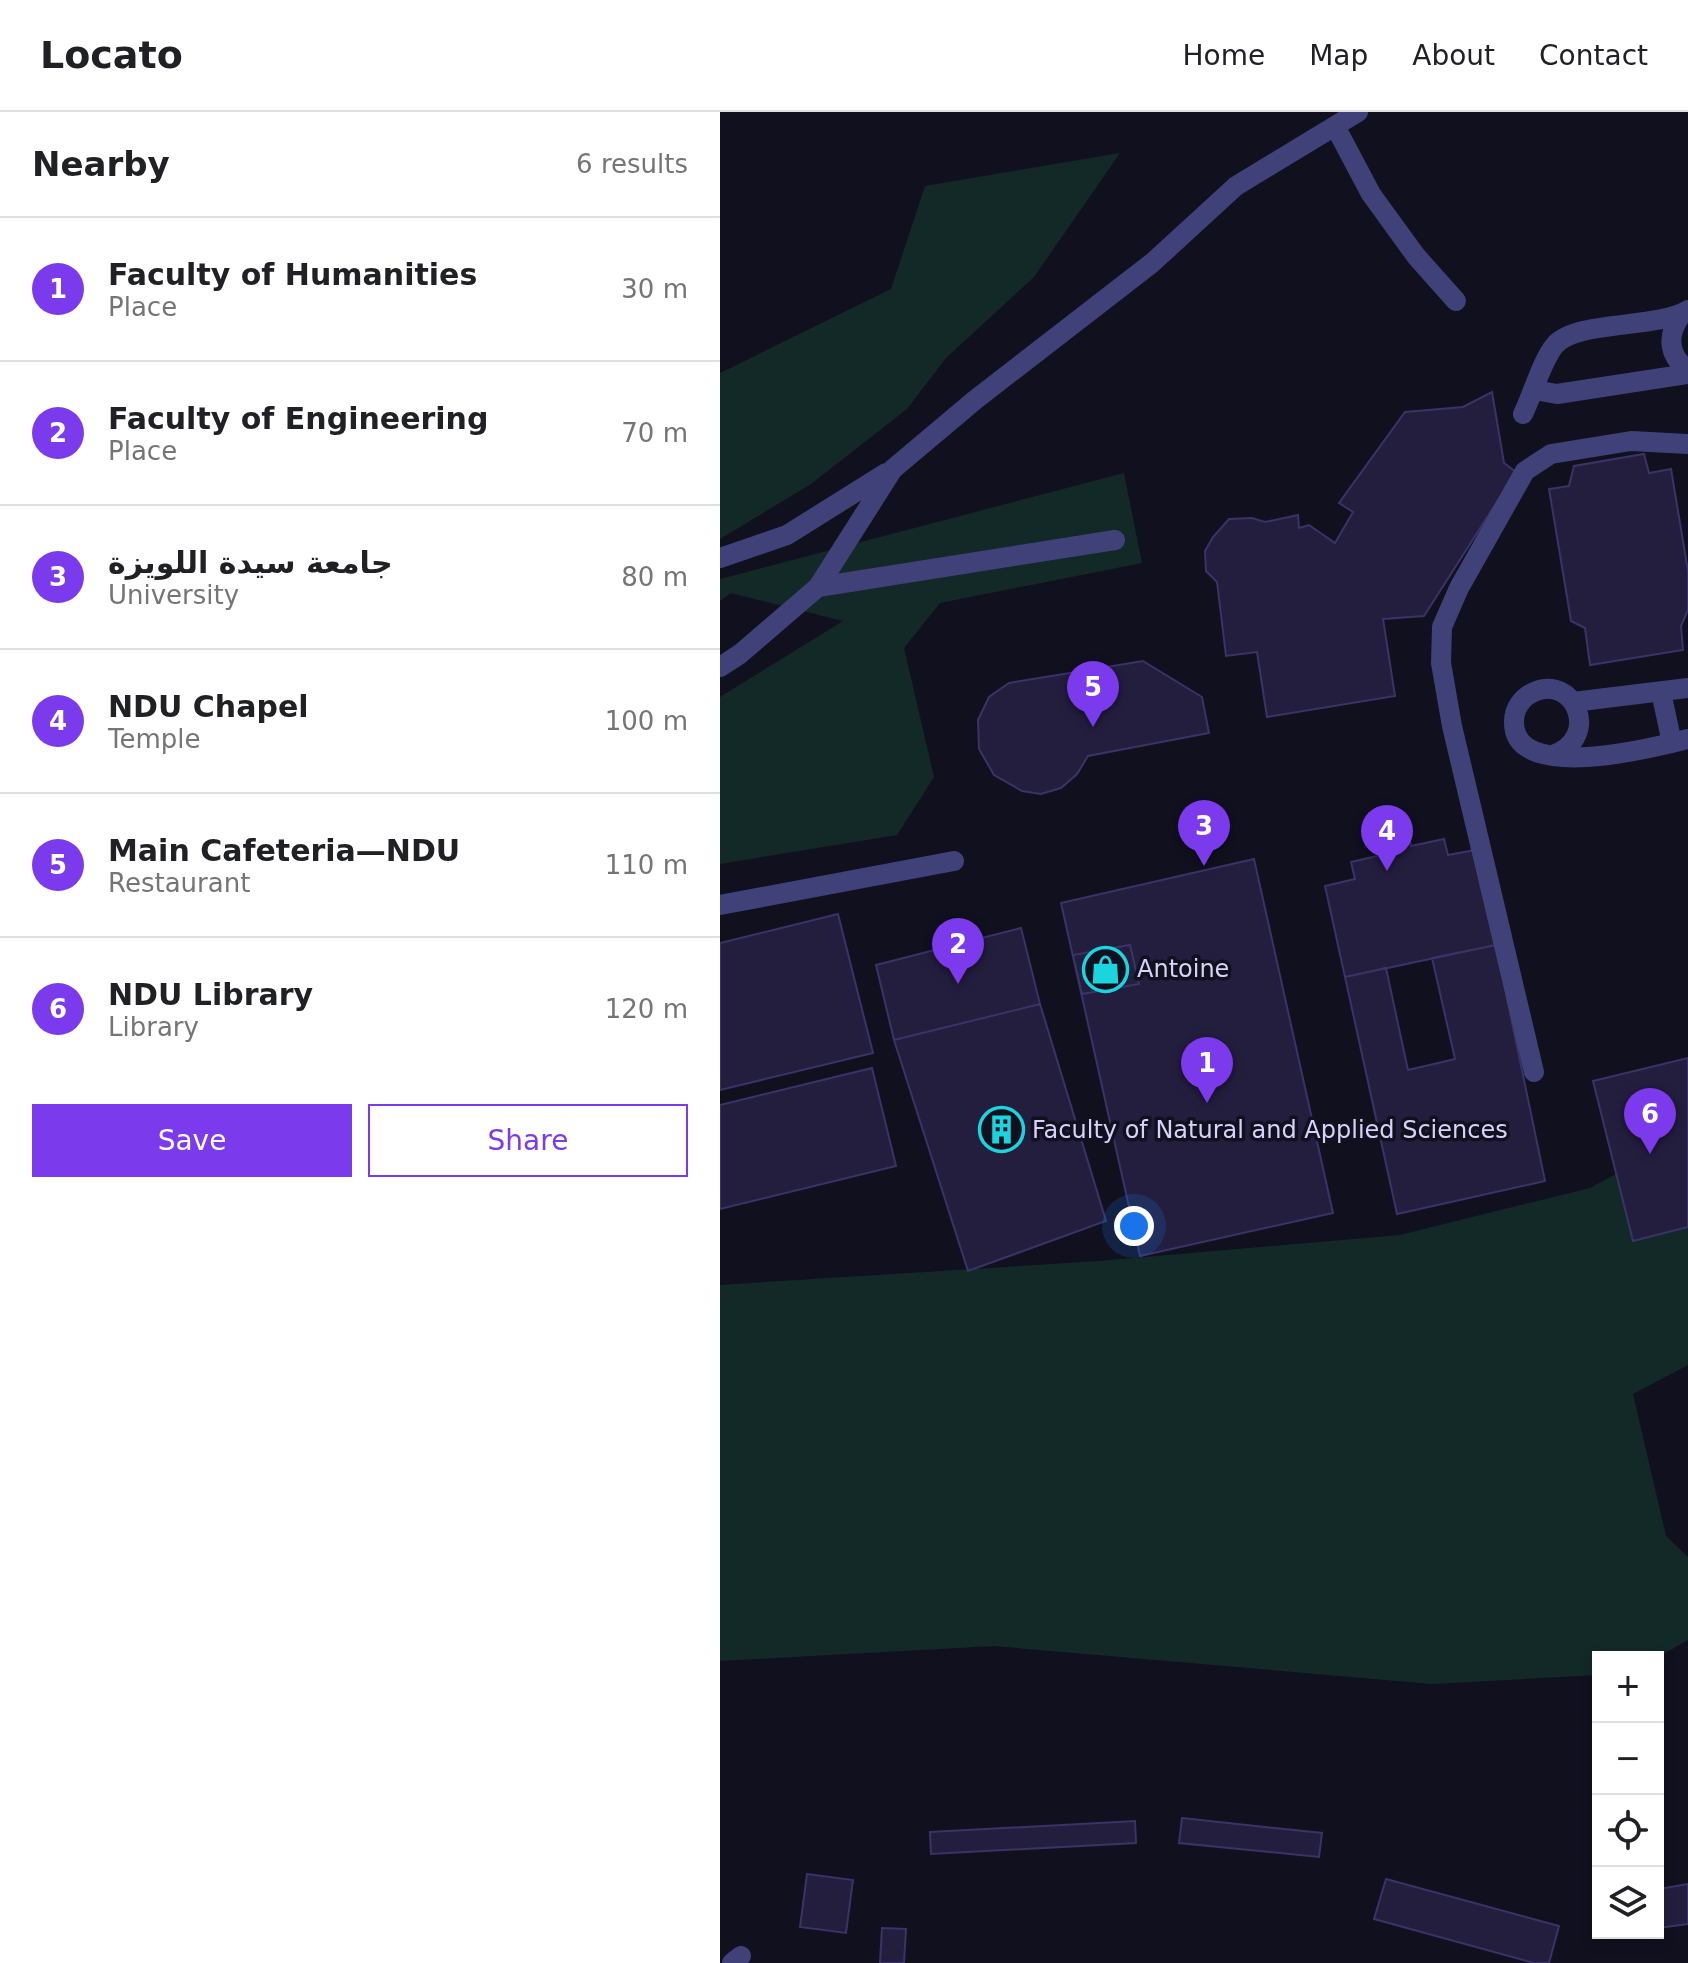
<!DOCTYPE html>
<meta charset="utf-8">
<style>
:root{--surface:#fff;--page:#f6f6f6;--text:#202124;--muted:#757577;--line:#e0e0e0;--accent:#7c3aed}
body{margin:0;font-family:"DejaVu Sans",Cairo,sans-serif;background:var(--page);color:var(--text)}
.controls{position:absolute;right:24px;bottom:24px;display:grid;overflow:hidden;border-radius:0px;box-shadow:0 4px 12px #0003}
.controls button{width:72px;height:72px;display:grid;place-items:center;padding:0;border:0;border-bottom:2px solid var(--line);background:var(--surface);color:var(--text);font:40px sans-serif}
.you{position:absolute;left:414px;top:1114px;width:28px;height:28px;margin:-20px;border:6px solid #fff;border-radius:50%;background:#1a73e8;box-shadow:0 0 0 12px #1a73e833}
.badge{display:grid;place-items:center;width:52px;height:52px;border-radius:50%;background:var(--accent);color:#fff;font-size:26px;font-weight:700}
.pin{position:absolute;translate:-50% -66px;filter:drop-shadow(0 2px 4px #0008)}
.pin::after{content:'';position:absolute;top:42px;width:28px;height:24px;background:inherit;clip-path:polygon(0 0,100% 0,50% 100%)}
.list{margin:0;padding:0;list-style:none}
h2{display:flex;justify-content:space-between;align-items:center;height:104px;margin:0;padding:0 32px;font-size:34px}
h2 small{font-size:26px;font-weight:400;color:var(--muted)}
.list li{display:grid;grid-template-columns:52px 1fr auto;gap:24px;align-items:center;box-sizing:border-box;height:144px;padding:0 32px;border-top:2px solid var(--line)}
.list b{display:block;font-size:30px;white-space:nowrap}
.list p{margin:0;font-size:26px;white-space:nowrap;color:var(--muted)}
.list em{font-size:26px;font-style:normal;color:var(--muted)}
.actions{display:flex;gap:16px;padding:24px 32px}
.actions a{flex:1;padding:18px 0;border:2px solid var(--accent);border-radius:0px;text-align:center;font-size:28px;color:var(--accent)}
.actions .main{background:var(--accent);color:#fff}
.icon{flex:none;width:44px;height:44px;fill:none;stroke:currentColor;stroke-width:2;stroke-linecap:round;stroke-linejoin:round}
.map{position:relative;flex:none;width:968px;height:1851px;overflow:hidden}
header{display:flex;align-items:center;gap:48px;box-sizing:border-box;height:112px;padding:0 40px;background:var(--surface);border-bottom:2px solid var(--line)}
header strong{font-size:38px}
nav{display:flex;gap:44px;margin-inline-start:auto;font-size:28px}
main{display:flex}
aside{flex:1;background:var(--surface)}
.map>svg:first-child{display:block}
.green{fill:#132927}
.building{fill:#231e3e;stroke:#3a3367;stroke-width:2}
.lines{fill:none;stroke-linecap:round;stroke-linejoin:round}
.minor{stroke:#404179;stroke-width:20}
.labels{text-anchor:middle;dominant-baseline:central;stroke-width:7;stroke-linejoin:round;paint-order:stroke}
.poi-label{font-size:24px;fill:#d6d3fa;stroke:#11101f;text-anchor:start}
</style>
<header>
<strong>Locato</strong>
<nav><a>Home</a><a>Map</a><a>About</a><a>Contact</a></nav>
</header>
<main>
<aside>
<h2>Nearby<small>6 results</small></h2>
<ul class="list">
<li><span class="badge">1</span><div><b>Faculty of Humanities</b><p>Place</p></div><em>30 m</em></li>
<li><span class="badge">2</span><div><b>Faculty of Engineering</b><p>Place</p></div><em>70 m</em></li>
<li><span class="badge">3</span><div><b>جامعة سيدة اللويزة</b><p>University</p></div><em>80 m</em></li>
<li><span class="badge">4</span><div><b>NDU Chapel</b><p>Temple</p></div><em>100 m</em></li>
<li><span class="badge">5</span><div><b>Main Cafeteria—NDU</b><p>Restaurant</p></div><em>110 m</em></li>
<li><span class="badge">6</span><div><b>NDU Library</b><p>Library</p></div><em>120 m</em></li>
</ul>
<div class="actions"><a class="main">Save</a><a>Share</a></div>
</aside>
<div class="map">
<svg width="968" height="1851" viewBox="0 0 968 1851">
<rect width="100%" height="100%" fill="#11101f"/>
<path class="green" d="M400,41L314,165L226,246L187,297L91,372L0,427V261L171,177L205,74Z
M404,361L422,451L220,491L184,536L214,665L177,723L0,752V585L123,509L11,481L0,489V467Z
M968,1023V1253L913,1282L946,1424L968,1445V1528L938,1545H878V1563L712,1572L274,1534L0,1549V1173L379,1149L680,1123L870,1076Z"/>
<path class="building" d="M772,280L784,351L796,360L704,504L663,507L675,584L547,605L537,540L506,544L497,470L486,459L485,439L493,425L509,407L532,406L545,410L578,403L579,416L589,413L615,431L633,400L619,391L685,300L743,295Z
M924,342L929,361L951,357L968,459V498L961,514L963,538L870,553L865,516L851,509L829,377L849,374L854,354Z
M423,549L482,585L489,621L368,644L357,662L341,676L321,682L302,679L274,663L259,637L258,608L269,585L289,571Z
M688,718L691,734L724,727L728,743L755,738L776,833L625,865L605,774L635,767L631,750L657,744L653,726Z
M534,747L613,1101L420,1144L341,791Z
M118,802L153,941L0,978V831Z
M301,816L320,892L174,928L156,853Z
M410,833L419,872L362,882L353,843Z
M776,833L825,1069L677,1102L625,865L666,856L688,958L735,947L712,846Z
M320,892L386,1109L248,1159L174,928Z
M968,946V1115L913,1129L873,969Z
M152,956L176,1054L0,1097V993Z
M462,1706L602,1721L599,1745L459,1731Z
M415,1709L416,1731L211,1742L210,1720Z
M87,1762L133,1768L126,1821L80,1815Z
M666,1767L839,1814L829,1851H814L654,1807Z
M968,1772V1812L938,1816V1777Z
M874,1785H878V1815Z
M162,1816L186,1817L184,1851H160Z"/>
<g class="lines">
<path class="minor" d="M615,14L651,82L696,144L736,189
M962,202C947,221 947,243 968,258
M815,278L837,282L968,262
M803,302C813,282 822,248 835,233C857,208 937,217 968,198
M0,446L67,423L166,361
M98,475L395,428
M0,555L20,542L98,475L173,357L255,288L432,151L516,74L638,0
M941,580L952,631
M853,590L968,576
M833,643C882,625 854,562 814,580C802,585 794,597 794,609C792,672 933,636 968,627
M0,793L234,749
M814,960L732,614L721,551L722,515L739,476L805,359L831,342L911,329L968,332
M12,1851L21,1844"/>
</g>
<defs>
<symbol id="shop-ring" viewBox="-11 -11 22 22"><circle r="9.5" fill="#11101f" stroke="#1bd4dd" stroke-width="1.5"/><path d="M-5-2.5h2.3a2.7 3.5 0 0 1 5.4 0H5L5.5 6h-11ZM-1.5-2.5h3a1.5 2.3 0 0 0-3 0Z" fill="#1bd4dd"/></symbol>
<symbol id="building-ring" viewBox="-11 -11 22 22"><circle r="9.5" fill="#11101f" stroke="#1bd4dd" stroke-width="1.5"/><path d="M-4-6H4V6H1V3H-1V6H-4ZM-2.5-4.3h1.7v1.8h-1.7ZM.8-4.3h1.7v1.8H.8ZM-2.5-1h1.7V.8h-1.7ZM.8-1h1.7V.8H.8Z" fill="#1bd4dd"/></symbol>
</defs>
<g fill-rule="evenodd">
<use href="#shop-ring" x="360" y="832" width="51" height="51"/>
<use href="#building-ring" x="256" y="992" width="51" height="51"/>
</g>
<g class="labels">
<g class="poi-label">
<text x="417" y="857">Antoine</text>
<text x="312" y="1018">Faculty of Natural and Applied Sciences</text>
</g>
</g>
</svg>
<div class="controls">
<button>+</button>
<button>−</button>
<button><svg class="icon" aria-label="locate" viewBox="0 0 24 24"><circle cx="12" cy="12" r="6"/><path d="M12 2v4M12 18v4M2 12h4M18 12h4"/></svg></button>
<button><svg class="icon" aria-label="layers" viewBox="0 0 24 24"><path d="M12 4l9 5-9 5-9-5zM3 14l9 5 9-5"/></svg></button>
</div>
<div class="you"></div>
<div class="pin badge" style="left:487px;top:991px">1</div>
<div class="pin badge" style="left:238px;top:872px">2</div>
<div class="pin badge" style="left:484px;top:754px">3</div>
<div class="pin badge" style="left:667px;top:759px">4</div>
<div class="pin badge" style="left:373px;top:615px">5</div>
<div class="pin badge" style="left:930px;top:1042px">6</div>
</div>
</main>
